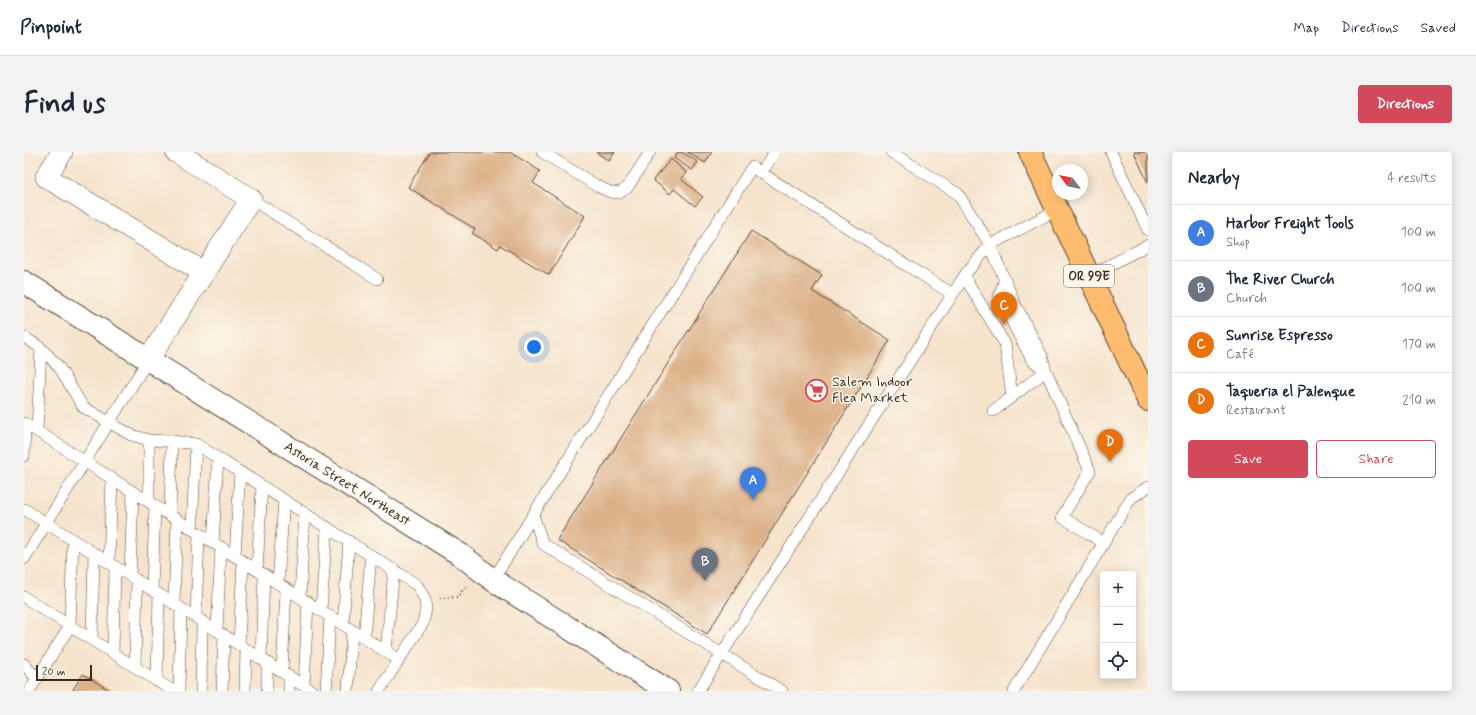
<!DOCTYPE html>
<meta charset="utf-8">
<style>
:root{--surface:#fff;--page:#f2f2f3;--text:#1f2937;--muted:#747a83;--line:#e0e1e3;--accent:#d1495b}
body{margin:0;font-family:Mynerve,sans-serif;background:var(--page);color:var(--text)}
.controls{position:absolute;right:12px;bottom:12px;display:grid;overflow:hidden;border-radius:4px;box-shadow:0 2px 10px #0003}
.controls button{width:36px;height:36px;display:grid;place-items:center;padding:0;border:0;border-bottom:1px solid var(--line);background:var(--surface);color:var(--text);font:20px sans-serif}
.compass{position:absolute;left:1028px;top:12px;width:36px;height:36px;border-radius:50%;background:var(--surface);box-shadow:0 2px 10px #0003;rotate:302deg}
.scale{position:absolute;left:12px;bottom:10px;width:56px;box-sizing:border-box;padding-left:4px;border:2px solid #3b2a1e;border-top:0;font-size:11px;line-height:14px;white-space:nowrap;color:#3b2a1e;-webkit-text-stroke:3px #fbf7ec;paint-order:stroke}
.you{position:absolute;left:510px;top:195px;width:14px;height:14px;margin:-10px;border:3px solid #fff;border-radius:50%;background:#1a73e8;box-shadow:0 0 0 6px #1a73e833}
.badge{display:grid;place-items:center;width:26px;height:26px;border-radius:50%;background:var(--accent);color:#fff;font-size:13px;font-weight:700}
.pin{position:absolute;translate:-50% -33px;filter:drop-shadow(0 1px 2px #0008)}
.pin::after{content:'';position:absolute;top:21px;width:14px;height:12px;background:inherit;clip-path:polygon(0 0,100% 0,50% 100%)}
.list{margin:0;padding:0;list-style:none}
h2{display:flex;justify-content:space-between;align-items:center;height:52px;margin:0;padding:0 16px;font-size:17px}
h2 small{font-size:13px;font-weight:400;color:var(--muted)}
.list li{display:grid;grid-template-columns:26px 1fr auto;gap:12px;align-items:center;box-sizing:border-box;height:56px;padding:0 16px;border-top:1px solid var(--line)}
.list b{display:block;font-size:15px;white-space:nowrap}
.list p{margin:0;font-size:13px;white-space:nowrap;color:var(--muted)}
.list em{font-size:13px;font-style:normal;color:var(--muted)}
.actions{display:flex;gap:8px;padding:12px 16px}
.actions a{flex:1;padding:9px 0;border:1px solid var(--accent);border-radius:4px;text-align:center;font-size:14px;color:var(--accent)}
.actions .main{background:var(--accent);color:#fff}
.icon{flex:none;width:22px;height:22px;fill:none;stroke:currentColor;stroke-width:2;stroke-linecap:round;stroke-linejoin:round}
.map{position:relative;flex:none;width:1124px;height:539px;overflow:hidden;border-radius:4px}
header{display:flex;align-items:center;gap:24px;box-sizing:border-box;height:56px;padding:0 20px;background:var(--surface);border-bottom:1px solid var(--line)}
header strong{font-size:19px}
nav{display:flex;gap:22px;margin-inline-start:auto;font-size:14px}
.intro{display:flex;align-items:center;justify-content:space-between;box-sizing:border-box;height:96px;padding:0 24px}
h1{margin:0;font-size:28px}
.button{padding:10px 18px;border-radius:4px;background:var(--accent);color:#fff;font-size:14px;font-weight:700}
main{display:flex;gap:24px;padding:0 24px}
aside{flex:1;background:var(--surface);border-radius:4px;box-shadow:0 2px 10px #0003}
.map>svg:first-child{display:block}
.building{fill:#ddb28a}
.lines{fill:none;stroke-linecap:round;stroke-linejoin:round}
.service-casing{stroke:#574638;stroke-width:12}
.minor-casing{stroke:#574638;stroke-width:22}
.tertiary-casing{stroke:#574638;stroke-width:24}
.primary-casing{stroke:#574638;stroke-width:24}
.path{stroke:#574638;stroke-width:2.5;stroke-dasharray:1 3;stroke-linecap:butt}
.service{stroke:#fff;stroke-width:11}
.minor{stroke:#fff;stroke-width:21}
.tertiary{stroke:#fff;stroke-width:22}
.primary{stroke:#fdbc70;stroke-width:22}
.labels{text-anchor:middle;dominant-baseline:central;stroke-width:3;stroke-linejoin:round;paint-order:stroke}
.shield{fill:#fbf7ec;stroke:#75685c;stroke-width:1}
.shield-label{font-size:13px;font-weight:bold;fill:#3b2a1e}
.poi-label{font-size:14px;fill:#3b2a1e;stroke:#fbf7ec;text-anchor:start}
.street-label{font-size:14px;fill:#3b2a1e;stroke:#fbf7ec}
</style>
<header>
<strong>Pinpoint</strong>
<nav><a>Map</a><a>Directions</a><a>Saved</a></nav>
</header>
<div class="intro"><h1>Find us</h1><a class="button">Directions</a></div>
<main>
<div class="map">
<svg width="1124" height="539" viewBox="0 0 1124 539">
<rect width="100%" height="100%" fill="#fbf7ec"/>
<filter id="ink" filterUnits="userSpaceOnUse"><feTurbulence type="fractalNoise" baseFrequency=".025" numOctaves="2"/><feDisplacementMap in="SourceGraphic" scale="8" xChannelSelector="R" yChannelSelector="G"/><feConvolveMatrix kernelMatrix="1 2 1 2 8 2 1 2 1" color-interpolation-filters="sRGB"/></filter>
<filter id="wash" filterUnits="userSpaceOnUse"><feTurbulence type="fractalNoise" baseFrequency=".012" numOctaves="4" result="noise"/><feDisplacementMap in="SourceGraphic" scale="16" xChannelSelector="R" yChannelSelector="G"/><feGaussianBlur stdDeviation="0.9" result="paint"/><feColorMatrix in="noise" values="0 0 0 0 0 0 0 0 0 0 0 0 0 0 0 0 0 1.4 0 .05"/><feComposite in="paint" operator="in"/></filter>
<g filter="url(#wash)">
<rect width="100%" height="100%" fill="#f6e3cc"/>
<g id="blocks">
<path class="building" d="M406,0H486L516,19L509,31L561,64L525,123L476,93L474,97L448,81L451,77L384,35Z
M572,0H591L585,9Z
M654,0H658L674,10L668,18L650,6Z
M663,0H688L681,11Z
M1110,0H1124V31Z
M647,7L663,21L657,27L679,45L671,54L650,37L646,42L629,28Z
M727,79L798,123L788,139L866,188L683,482L533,388Z
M59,522L87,539H48Z"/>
</g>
</g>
<g filter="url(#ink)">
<use href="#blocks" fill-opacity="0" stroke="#574638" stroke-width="1"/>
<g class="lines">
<defs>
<path id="service" d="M518,0L573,34L586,40L595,41L603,36L626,0
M867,0L934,42L966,93L990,150L1018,204L1022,219L1066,319L1038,365L1080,391
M1087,0L1124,78
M737,21L751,0
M227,47L353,127
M940,124L981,192L988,245
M1065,124L1124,93
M0,185L17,196L35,215L59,255L107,283L125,288L148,289L172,292L393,433L401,447L402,457L399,471L355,539
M969,259L1022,219L1008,208L975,145L981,127
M0,271L375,508
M13,279L17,196
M0,304L1,272
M125,350V288
M0,357L288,539
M146,363L148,289
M168,377L172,292
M189,391L194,306
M211,404L216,320
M0,407L124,208
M85,410L88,327
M233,418L238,334
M106,424L109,340
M469,428L509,363
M254,431L260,348
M128,438L131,354
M0,445L149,539
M276,445L281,361
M150,452L153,368
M297,458L303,375
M172,465L175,382
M319,472L325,389
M193,479L197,395
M340,486L347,403
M68,487L70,401
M215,493L219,409
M362,499L370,417
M89,501L91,415
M237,506L240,423
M0,512L13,527
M111,515L113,428
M258,520L262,437
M133,528L135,442
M280,534L284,450
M5,539L46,474L49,388
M155,539L157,456
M177,539L178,469
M198,539L200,483
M221,539L222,497
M243,539V511
M265,539V524
M302,539L306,464
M324,539L328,478
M674,539L943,120L966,93L1033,58
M758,539L519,392L509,363L728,15L928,142
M990,539L1107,346L1124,335"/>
<path id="minor" d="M38,0L22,25L179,120
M124,208L227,47L152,0"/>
<path id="tertiary" d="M0,130L437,403L469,428L644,539"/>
<path id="primary" d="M1006,0L1124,248"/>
</defs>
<use href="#service" class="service-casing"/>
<use href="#minor" class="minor-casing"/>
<use href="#tertiary" class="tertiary-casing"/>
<use href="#primary" class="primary-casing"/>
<path class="path" d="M416,446L433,445L443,433"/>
<use href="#service" class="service"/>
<use href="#minor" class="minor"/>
<use href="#tertiary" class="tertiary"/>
<use href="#primary" class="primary"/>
</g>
</g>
<defs>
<symbol id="supermarket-ring" viewBox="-11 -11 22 22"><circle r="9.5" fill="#fbf7ec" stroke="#d1495b" stroke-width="1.5"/><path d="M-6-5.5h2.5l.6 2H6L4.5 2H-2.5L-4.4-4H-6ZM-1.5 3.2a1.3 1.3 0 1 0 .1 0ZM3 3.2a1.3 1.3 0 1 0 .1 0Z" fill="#d1495b"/></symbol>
</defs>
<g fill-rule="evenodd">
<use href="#supermarket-ring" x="780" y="226" width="25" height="25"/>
</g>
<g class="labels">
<rect class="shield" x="1040" y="113" width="50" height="22" rx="3"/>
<g class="shield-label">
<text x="1065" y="124">OR 99E</text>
</g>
<g class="poi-label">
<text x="808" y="230">Salem Indoor<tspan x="808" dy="16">Flea Market</tspan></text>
</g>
<g class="street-label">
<text transform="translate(323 332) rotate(32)">Astoria Street Northeast</text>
</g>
</g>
</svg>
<div class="controls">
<button>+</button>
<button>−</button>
<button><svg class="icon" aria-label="locate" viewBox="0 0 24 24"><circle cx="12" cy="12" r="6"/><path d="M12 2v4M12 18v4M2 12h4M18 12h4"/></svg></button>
</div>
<svg class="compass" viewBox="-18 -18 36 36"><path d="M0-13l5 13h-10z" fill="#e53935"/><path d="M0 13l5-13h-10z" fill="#747a83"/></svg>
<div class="scale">20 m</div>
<div class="you"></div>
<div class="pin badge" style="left:729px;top:348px;background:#3f7fe0">A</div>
<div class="pin badge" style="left:681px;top:429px;background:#6b7280">B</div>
<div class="pin badge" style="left:980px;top:173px;background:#e8710a">C</div>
<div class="pin badge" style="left:1086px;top:310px;background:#e8710a">D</div>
</div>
<aside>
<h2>Nearby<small>4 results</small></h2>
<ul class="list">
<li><span class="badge" style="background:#3f7fe0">A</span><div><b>Harbor Freight Tools</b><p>Shop</p></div><em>100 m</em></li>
<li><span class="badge" style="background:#6b7280">B</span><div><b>The River Church</b><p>Church</p></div><em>100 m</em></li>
<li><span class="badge" style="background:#e8710a">C</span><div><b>Sunrise Espresso</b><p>Café</p></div><em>170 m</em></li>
<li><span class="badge" style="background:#e8710a">D</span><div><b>Taqueria el Palenque</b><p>Restaurant</p></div><em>210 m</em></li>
</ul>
<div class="actions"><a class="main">Save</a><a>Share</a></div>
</aside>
</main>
